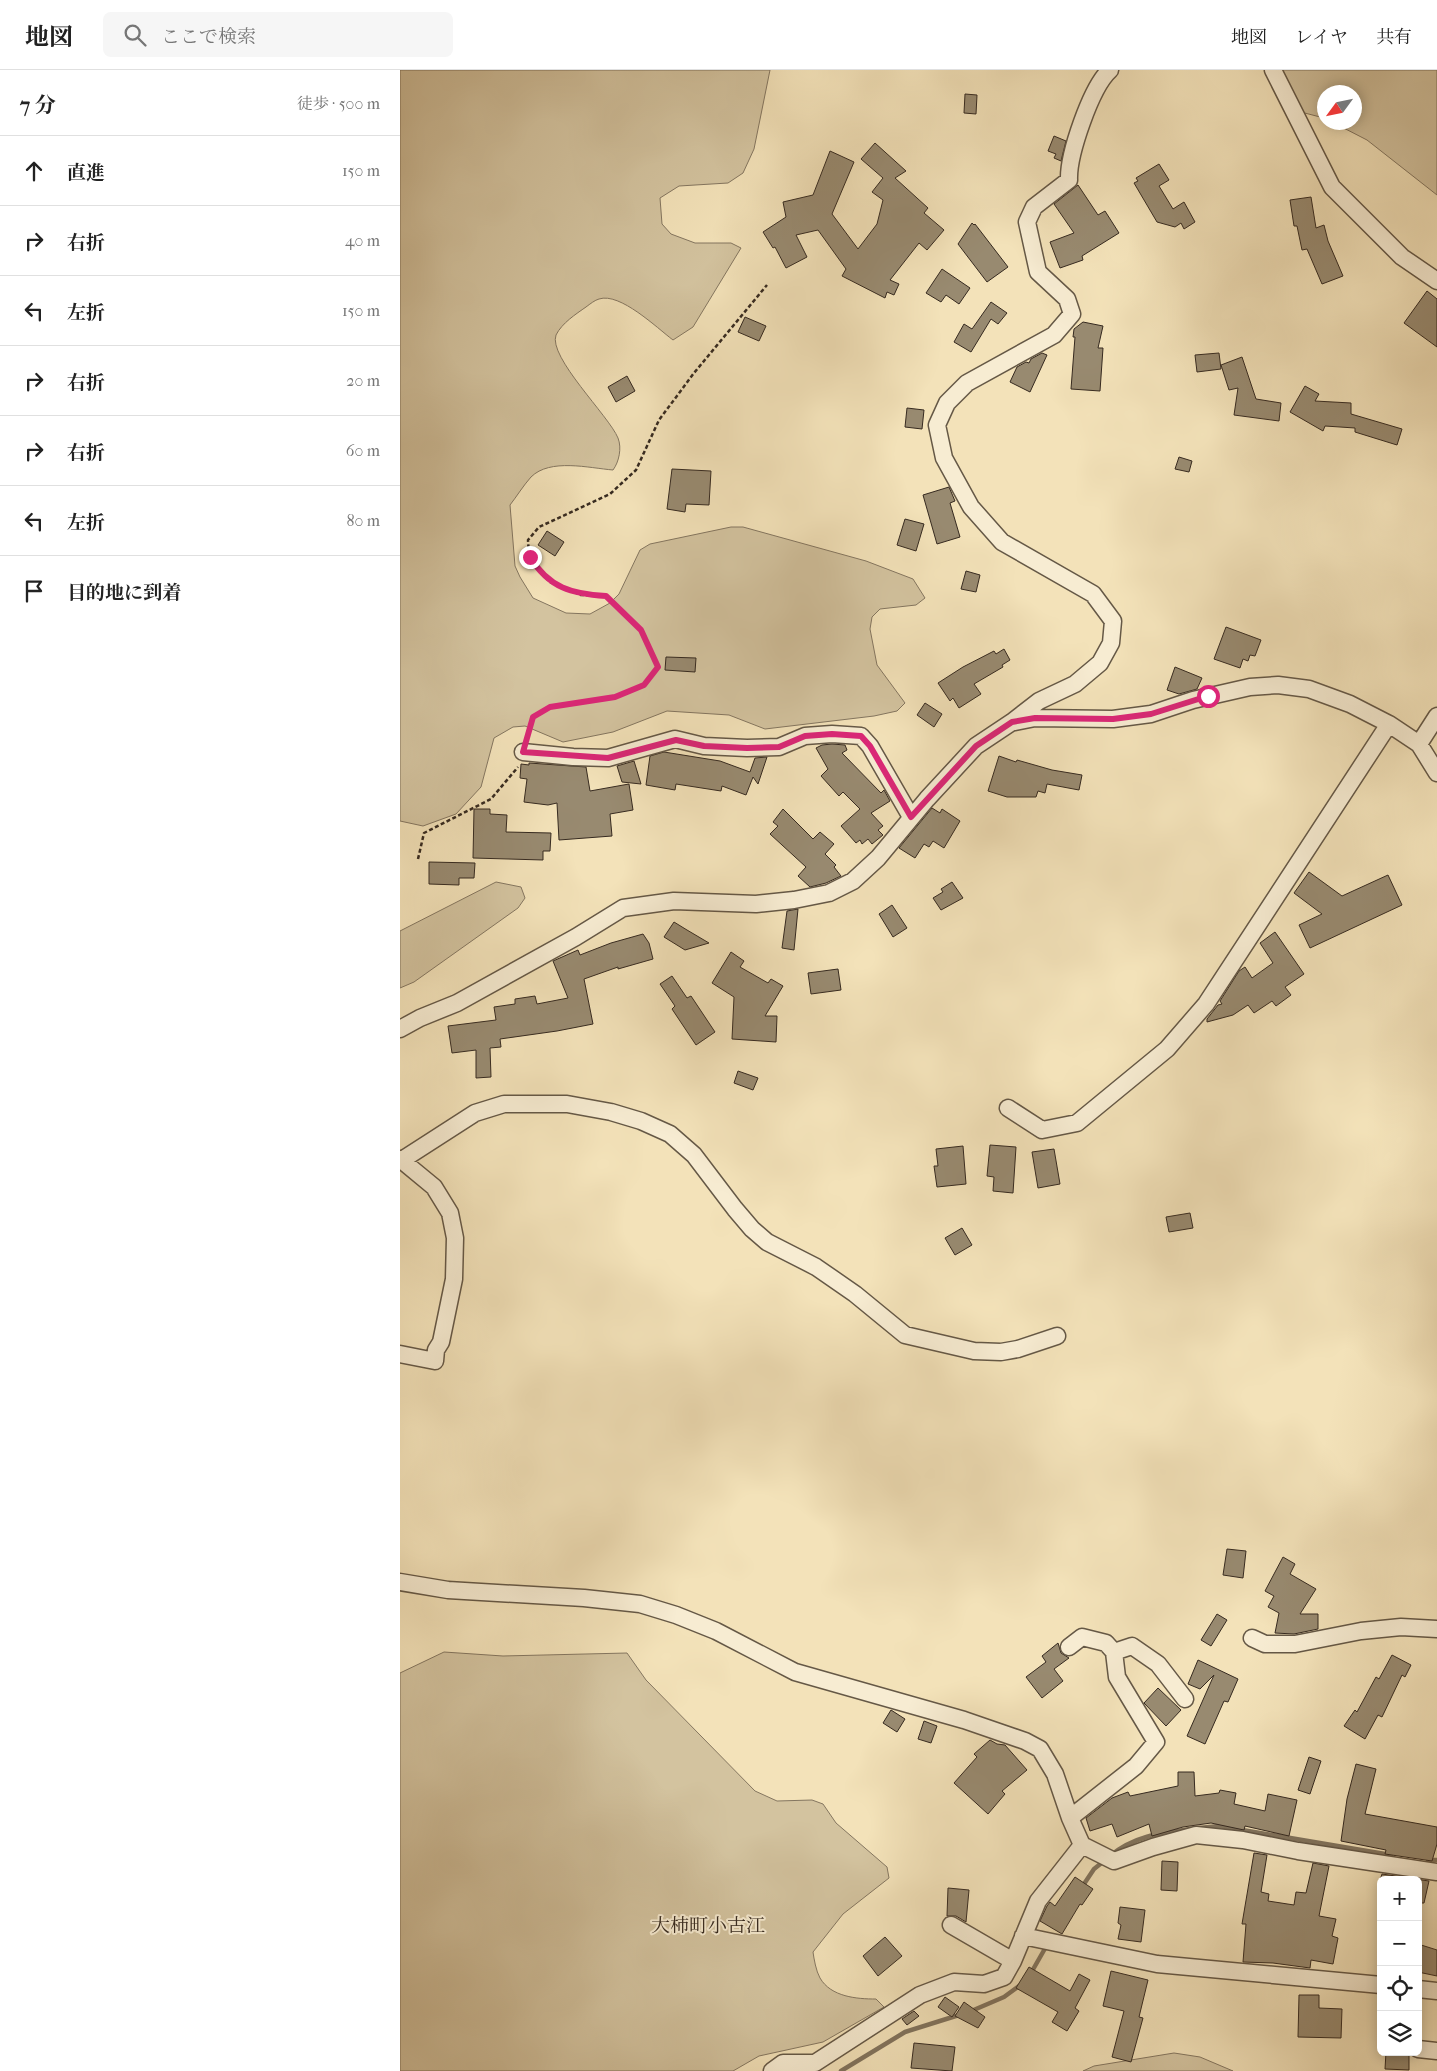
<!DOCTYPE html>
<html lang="ja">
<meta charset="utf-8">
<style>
:root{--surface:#fff;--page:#f6f6f6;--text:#222;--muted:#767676;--line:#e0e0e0}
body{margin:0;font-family:"IM FELL French Canon","Noto Serif JP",serif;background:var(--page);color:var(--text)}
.controls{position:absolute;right:15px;bottom:15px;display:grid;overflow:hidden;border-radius:8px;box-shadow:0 2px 12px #0003}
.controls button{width:45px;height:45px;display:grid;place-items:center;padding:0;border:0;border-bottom:1px solid var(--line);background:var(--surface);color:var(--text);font:25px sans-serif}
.compass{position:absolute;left:917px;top:15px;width:45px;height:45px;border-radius:50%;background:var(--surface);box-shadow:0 2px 12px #0003;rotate:237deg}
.stop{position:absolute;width:15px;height:15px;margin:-11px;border:4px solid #db2777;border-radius:50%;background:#fff}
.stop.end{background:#db2777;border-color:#fff;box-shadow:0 1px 5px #0008}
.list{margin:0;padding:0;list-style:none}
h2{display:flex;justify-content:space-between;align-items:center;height:65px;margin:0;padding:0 20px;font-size:21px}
h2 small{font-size:16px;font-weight:400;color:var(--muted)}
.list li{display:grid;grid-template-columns:32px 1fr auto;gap:15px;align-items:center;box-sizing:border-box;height:70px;padding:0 20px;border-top:1px solid var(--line)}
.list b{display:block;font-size:19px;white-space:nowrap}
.list em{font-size:16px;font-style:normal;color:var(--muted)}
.icon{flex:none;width:28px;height:28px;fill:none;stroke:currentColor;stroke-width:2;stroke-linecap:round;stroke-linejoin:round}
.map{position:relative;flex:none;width:1037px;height:2001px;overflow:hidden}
header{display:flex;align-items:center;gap:30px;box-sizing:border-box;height:70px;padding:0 25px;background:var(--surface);border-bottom:1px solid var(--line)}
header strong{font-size:24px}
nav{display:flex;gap:28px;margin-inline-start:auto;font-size:18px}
.search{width:350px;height:45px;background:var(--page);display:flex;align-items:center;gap:12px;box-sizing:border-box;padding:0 18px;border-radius:8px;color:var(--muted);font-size:19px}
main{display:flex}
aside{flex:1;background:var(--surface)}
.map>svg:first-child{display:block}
.green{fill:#d3c39f;stroke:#847660}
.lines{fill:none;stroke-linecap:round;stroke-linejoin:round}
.stream{stroke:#81735d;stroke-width:4.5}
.building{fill:#988a70;stroke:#362a20}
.minor-casing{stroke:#655846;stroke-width:19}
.path{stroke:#362a20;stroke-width:2.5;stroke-dasharray:4 2.5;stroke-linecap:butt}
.minor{stroke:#f7ecd2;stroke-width:16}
.route{stroke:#db2777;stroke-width:6}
.labels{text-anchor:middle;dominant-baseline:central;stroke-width:4;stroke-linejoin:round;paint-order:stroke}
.quarter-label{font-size:19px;fill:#362a20;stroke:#f7ecd2}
</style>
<header>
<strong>地図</strong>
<div class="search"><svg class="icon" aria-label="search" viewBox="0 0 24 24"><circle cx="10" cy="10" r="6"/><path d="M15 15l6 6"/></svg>ここで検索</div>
<nav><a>地図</a><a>レイヤ</a><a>共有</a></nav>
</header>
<main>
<aside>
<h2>7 分<small>徒歩 · 500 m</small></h2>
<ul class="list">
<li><svg class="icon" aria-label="ahead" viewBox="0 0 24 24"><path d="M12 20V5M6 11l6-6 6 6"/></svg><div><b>直進</b></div><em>150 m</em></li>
<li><svg class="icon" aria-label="right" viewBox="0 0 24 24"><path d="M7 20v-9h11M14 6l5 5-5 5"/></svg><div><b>右折</b></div><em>40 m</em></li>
<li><svg class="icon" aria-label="left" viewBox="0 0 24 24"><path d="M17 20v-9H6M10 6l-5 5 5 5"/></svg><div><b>左折</b></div><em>150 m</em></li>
<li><svg class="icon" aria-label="right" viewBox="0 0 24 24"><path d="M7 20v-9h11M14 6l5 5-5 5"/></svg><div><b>右折</b></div><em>20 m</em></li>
<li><svg class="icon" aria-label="right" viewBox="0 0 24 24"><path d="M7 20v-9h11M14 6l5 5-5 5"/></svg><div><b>右折</b></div><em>60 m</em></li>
<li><svg class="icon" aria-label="left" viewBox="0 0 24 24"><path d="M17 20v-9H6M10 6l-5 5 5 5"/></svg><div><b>左折</b></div><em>80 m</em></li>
<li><svg class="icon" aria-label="arrive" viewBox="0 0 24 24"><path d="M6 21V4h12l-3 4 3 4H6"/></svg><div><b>目的地に到着</b></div></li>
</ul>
</aside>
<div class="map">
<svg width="1037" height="2001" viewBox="0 0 1037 2001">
<rect width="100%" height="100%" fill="#f3e2b9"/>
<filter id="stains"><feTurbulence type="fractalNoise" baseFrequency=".004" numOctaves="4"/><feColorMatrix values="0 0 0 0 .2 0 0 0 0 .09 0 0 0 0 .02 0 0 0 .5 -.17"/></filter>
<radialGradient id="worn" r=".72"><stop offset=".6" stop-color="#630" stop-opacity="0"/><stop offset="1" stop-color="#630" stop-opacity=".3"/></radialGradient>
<path class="green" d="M0,0H370L354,79L343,103L328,113L279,116L260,128L262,154L271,164L295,173H331L341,178L293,257L273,270C257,258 220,222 199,229C195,230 190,234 186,237C176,244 162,253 156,265C148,287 209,346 218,368C222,378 219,392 213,400C189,398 150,388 131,407C123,416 117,426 110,435L115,496L120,507L133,528L166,543L190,544L210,533L219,524L240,480L250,474L331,457H343L466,491L513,509L525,528L516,535L480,539L472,547L470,559L477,595L505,633L497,641L474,646L365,659L329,645L267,641L213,662L163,672L125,656L113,657L94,668L81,717L56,744L23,756L0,751Z
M876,0H1037V125L967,70L934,53L954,52V22H924V48L897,41Z
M96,812L121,817L125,828L118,838L14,912L0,918V861Z
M44,1582L103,1586L227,1583L246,1610L355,1721L377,1731L412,1730L423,1734L436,1753L487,1797L489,1808L443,1844L413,1882C414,1889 416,1901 420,1908C431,1927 457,1929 476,1929L484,1937L423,1972L359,1986L333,2001H0V1603Z
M774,1983L800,1987L833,2001H683L694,1996Z"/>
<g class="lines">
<path class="stream" d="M799,1758L819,1756L991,1785
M710,1786C734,1766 760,1763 791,1759
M1028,1790H1037
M682,1817L694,1799L704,1791
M631,1903L647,1875
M569,1942L604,1927L619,1916
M441,2001L505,1962L559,1945"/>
</g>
<path class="building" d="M565,24L577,25L576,44L564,43Z
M654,66L666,71L661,91L654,88L656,84L648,81Z
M475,73L506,101L495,108L528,138L524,143L544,160L527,180L519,173L490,210L499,214L494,225L487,222L485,228L442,206L446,199L418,160L396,165L407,187L386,198L375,177L373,178L363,162L386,147L383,132L413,125L430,81L454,92L432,144L458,179L477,154L483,130L472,122L483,108L461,89Z
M759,94L769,110L759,116L773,139L784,132L795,152L784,159L781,153L775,157L757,152L734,113L738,111L736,108Z
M678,115L698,145L705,141L719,163L682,186L683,190L660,198L650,172L674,163L654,134Z
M911,127L916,158L924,155L928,171L943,206L922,214L907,179L902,180L897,156H894L890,130Z
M572,153L574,155L575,154L608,197L587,212L558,174Z
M542,199L570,218L559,234L546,225L541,232L526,223Z
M1027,221L1037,229V277L1004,253Z
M591,232L607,243L598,254L591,249L571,282L554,272L564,254L572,259Z
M345,247L366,256L359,271L338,262Z
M683,252L703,256L698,278H703L700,321L671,319L675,267H673L674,259Z
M642,283L647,285L630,322L610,312L617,297L626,292L629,293L631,289Z
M819,283L821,299L797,302L795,285Z
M842,287L856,329L881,333L879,351L834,345L838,318L829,320L821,295Z
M227,306L235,321L216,332L208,317Z
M905,316L919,324L915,331L951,333V344L1002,359L997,375L955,362V358L925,356L923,361L890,342Z
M507,338L524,340L522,359L505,357Z
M779,387L792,391L789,402L775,399Z
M272,399L311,401L309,435L286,434L285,442L267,439Z
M549,417L555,431L550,433L560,467L537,474L523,425Z
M505,449L524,454L516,481L497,475Z
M147,461L164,472L155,486L138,475Z
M566,501L580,505L576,522L561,519Z
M826,557L861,570L855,586L850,585L848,591L843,589L840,598L814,589Z
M604,579L610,590L602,595L603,597L574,614L581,624L559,638L553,628L550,631L538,613L563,597L594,581L596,584Z
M266,587L296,588L295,602L265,600Z
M775,597L802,608L797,619L779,624L767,620Z
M525,633L542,644L534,657L517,645Z
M432,674L445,675L447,680L442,683L481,723L484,720L490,731L471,743L483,756L478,760L483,765L472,774L468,769L462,774L460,770L456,773L441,756L460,739L443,722L439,726L421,706L428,699L416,678L422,675Z
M264,682L320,691L350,702L355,688L367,687L358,714L353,707L346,725L322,716L321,721L276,714L275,720L246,715L250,686Z
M599,686L616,692L617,690L652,700L682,705L679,720L647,714L645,723L638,721L636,727H607L588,721Z
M234,691L241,714L222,712L217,696Z
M129,693L186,697L190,721L229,714L233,740L210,744L212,766L159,770L157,733L148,735L124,732L127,709L120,708L121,694L129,695Z
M532,738L540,743L542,739L560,751L544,778L533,771L529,777L524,774L515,788L499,778Z
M74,739H90V744L107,745L106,762L151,763L150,781H143V790L73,788Z
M383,739L413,769L420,762L434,774L425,784L436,795L434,797L441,806L426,813L410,817L398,806L406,797L370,764L378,756L373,752Z
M29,792L75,793L74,808H59V815L29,814Z
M909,802L942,826L988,805L1002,835L910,878L899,855L922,844L894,823Z
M552,812L563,828L541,840L533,828L543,822L541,819Z
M492,835L507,858L493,867L479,844Z
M398,839L394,880L382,878L387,841Z
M274,852L287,860L309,873L285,880L264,867Z
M875,862L904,904L885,917L891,925L876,936L872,931L854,943L848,935L833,945L807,952V949L818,935L822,934L820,931L839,901L845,897L852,908L873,893L860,873Z
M243,864L249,873L253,889L218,899V897L184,909L193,954L157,961L100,969L101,977L90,978L91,1007L76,1008V980L52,983L48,956L96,950L94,937L115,934V929L135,926L137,934L168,928L153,891L178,880L180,885L211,873Z
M331,882L344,891L340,897L368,913L371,909L383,916L365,946H377L376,972L332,969L334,927L312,913Z
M438,899L441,920L411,924L408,903Z
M272,906L287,928L291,926L315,962L296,975L272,939L275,936L260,914Z
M338,1001L358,1008L353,1020L334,1013Z
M590,1075L616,1077L613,1123L593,1121L594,1107L587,1106Z
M563,1076L566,1114L537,1117L534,1096H538L536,1079Z
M654,1079L660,1114L638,1118L632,1082Z
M790,1143L793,1158L769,1162L766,1147Z
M562,1158L572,1175L555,1185L545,1168Z
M827,1479L846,1481L843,1508L823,1505Z
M883,1487L895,1494L890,1504L916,1519L900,1544H918V1559L894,1564L875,1563L879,1543L868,1537L874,1526L865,1521Z
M817,1544L827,1550L811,1576L801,1570Z
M658,1573L661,1583L669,1588L654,1599L663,1611L642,1628L626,1607L646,1592L642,1586Z
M992,1585L1011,1595L1005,1607L1002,1605L982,1647L978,1645L965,1669L944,1656L955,1640L957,1642L976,1607L979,1609Z
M798,1590L838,1609L828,1632L824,1631L805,1674L787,1666L814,1605L800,1619L788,1614Z
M758,1618L781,1640L766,1656L744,1633Z
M491,1640L505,1649L497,1662L483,1653Z
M524,1651L537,1656L531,1673L518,1669Z
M590,1670L597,1674L605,1675L627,1700L602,1721L605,1724L588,1744L554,1713L577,1687L574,1684Z
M909,1687L921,1691L910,1724L898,1720Z
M956,1694L976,1699L965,1744L1037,1757V1774L1032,1791L985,1784L986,1780L941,1771L947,1729Z
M778,1702H794L795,1726L819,1723L820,1720L836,1723L834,1734L865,1741L868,1724L897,1730L889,1766L845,1756L844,1760L811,1753L783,1757L752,1766L749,1754L717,1767L712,1754L690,1761L686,1748L712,1728L728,1722L730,1726L778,1716Z
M854,1783L867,1785L861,1822L869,1824L868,1831L894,1835L896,1822L906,1823L913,1793L929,1796L919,1846L936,1849L932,1866L938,1868L933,1894L911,1890L910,1898L873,1893L843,1892L846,1854H842Z
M762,1791L778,1792L777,1821L761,1820Z
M982,1804L1029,1811L1024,1833H1018V1810H980Z
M675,1807L693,1819L682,1835L680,1834L662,1864L640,1851L647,1836L650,1832L655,1836Z
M548,1818L569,1820L566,1852L556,1846H547Z
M720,1837L745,1840L741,1872L718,1869L721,1855L718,1853Z
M485,1867L502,1886L478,1906L463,1886Z
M1018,1874L1037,1880V1906L1018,1902Z
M629,1897L670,1921L679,1904L690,1910L675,1938L679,1941L667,1961L652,1952L658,1942L616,1918Z
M711,1901L748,1910L739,1947L743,1948L731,1992L712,1987L724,1941L703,1936Z
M899,1925H919V1938L942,1939L941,1968L898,1967Z
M545,1927L559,1937L552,1947L538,1937Z
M564,1932L585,1947L578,1958L555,1946Z
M514,1941L519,1946L507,1955L502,1949Z
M514,1973L555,1977L552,2001L511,1998Z
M986,1982H1009V2000L985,1999Z"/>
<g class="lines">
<defs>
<path id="minor" d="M873,0L932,117L1002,187L1037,211
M615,652L635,648L713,649L751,644L793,630L850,617L878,615L909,619L950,634L989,654L1019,674L1037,703
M1019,674L1037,646
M123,682L173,687L208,688L275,669L304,676L347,678L379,677L405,666L432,664L461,666L470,676L511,747
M0,959L20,948L57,933L176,867L223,838L274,831L356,834L394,830L429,823L453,811L478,788L527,729L576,676L612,652L639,631L675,614L700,593L711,573L713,551L693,524L602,472L571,437L544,388L537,355L547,333L567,313L654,265L672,244L667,229L638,202L627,152L634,137L669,110C668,85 691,17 710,0
M608,1038L642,1060L677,1053L767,979L806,934L989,654
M0,1089L34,1117L50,1143L55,1168L54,1209L41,1272L36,1280L35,1291L0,1284
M2,1090L75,1043L104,1034H167L211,1042L241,1051L270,1064L294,1085L335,1139L352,1159L367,1172L416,1197L455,1224L505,1265L574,1281L601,1282L618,1279L657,1266
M0,1512L48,1520L184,1528L240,1534L276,1545L316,1561L395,1602L564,1650L625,1671L640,1679L655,1704L670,1748L682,1775L714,1791L753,1777L796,1765L843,1770L898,1781L1037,1802
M852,1568L865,1574H895L961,1561L1001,1557L1037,1559
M669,1577L682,1567L706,1573L714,1582
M670,1748L736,1696L756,1672L717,1607L714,1582L732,1576L758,1594L785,1629
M551,1855L613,1891
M623,1866L757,1894L981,1915
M1018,1919L1037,1921
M1018,1979L1037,1981
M372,2001L383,1993H415L520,1925L554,1912L584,1914L604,1907L613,1891L638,1831L682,1775"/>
</defs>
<use href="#minor" class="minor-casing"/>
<path class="path" d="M127,668L133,647L151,637L215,627L244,615L258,597L241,560L206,526L181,525L150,512L139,501L129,487L128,470L139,457L210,424L236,400L259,350L294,303L367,215
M18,789L24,763L91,729L118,697"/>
<use href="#minor" class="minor"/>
</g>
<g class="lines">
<path class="route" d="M130,487C149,518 172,524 206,526L241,560L258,597L244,615L215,627L150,637L133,647L123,682L208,688L276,670L304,676L347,678L379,677L405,666L432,664L461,666L470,676L511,747L576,676L612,652L635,648L713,649L751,644L808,626"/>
</g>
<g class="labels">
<g class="quarter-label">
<text x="308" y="1856">大柿町小古江</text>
</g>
</g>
<rect width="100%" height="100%" filter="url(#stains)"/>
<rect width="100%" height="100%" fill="url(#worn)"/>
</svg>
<div class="controls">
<button>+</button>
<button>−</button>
<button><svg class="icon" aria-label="locate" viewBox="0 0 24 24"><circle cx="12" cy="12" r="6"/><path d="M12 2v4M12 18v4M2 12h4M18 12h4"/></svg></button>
<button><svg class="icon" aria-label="layers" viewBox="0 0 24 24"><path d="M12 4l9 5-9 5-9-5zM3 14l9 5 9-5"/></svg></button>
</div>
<svg class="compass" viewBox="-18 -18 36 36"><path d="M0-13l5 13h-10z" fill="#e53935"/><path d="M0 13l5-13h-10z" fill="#767676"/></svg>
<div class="stop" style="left:808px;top:626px"></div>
<div class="stop end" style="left:130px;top:487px"></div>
</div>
</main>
